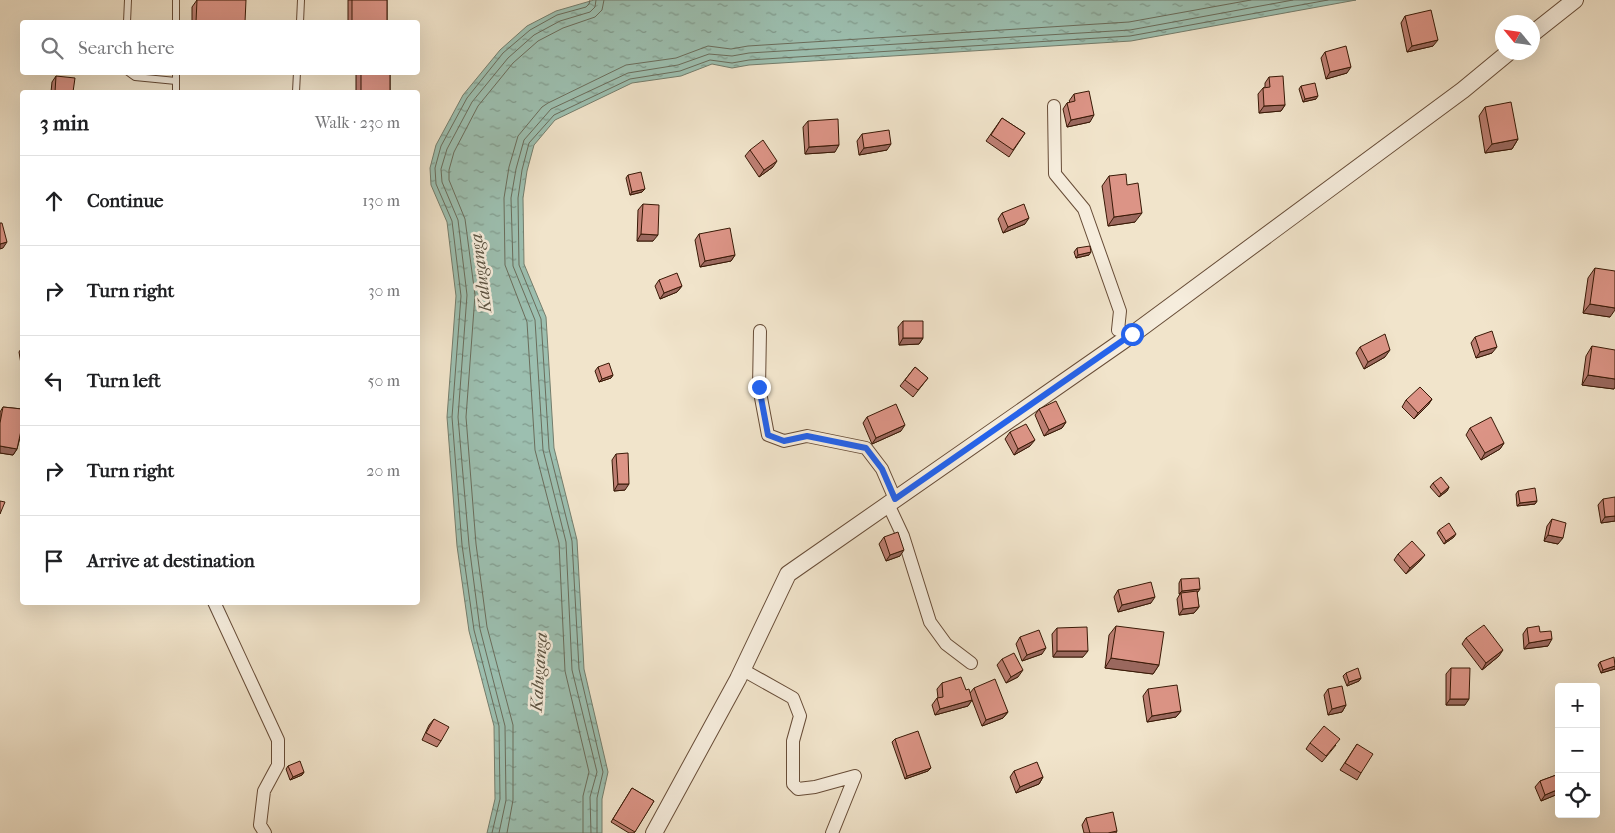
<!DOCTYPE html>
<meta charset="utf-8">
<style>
:root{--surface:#fff;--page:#f2f2f2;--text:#202124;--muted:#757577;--line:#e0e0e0}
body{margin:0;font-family:"IM FELL French Canon",serif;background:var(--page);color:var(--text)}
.controls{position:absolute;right:15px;bottom:15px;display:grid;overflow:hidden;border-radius:5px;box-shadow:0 5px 20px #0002}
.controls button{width:45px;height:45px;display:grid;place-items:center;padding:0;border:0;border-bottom:1px solid var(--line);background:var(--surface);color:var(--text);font:25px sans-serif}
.compass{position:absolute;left:1495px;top:15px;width:45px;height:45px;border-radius:50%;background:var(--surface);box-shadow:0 5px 20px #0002;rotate:299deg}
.stop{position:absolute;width:15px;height:15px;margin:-11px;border:4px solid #2563eb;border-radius:50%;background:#fff}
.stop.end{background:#2563eb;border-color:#fff;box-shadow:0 1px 5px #0008}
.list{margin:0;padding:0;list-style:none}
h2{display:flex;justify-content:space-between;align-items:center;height:65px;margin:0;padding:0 20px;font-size:21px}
h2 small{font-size:16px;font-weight:400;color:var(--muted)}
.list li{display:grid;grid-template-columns:32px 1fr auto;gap:15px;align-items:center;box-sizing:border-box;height:90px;padding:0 20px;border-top:1px solid var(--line)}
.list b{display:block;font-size:19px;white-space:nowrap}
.list em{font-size:16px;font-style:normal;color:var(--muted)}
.icon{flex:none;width:28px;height:28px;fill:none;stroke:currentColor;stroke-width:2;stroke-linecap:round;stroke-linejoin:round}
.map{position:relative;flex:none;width:1615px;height:833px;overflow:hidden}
.search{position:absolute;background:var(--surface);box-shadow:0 5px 20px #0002;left:20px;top:20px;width:400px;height:55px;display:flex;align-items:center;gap:12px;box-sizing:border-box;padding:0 18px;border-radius:5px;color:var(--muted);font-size:19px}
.panel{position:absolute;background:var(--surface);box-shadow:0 5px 20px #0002;left:20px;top:90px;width:400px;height:515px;border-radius:5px}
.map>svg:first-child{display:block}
.water{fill:url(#water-ripples);stroke:#747d6c}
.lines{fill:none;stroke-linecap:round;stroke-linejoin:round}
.shore{stroke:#6a6c5b;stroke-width:1}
.service-casing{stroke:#674c37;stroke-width:8}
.minor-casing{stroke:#674c37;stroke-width:14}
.tertiary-casing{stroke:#674c37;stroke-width:18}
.service{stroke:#f6eddd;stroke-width:6}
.minor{stroke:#f6eddd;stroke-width:12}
.tertiary{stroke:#f6eddd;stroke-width:16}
.wall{fill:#bd7f73;stroke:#391906}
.shaded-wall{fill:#9a685e;stroke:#391906}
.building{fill:#dc9486;stroke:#391906}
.route{stroke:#2563eb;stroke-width:6}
.labels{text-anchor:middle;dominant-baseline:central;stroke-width:5;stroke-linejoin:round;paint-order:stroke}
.water-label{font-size:18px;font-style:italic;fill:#5c5342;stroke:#f6eddd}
</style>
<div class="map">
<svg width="1615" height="833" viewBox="0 0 1615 833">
<defs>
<pattern id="water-ripples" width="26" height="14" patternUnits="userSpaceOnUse" patternTransform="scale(1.25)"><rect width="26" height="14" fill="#9cbfb0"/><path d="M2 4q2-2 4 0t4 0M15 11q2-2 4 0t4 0" fill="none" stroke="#809a8d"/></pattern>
</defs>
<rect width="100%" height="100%" fill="#f1e4cb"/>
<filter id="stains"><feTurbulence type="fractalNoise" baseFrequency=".004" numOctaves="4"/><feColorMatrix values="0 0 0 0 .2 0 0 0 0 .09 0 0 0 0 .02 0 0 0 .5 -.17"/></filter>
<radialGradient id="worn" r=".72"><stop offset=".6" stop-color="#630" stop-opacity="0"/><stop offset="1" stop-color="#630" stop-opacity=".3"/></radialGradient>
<path class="water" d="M594,0H1356L1131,41L749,65L732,68L712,64L681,76L632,83L555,120L534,145L527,171L523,198L524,264L546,317L554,448L577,540L584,669L608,772L602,799V833H487L495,799L494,726L469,631L457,546L447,417L456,296L447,222L431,185L430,168L436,145L463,95L500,50L527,26L556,11Z"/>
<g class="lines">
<path class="shore" d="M492,833L500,799L499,726L474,630L462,545L452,417L461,296L452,221L436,184L435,168L441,146L467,98L503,53L530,30L557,15L586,7L589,4L590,0
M499,833L506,800L505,726L480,629L469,545L458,417L467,295L458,220L442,182L441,169L447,149L472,102L508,58L534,35L560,21L590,12L595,7L596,0
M507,833L513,800V725L487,627L476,544L466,417L475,295L465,219L449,180V170L454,152L478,106L513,63L538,41L563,28L595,17L602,10L604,0
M583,833V796L589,772L565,671L559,543L535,450L527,322L505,265L504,198L509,167L518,136L542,107L548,103L626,65L676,58L708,46L731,49L748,46L1129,22L1251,0
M591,833L590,797L597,772L572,670L566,542L543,450L535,320L513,266L511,198L516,169L524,140L551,109L628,73L678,65L709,54L732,56L749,53L1130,30L1293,0
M597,833V798L603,772L579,669L572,541L549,449L541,319L519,265L518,198L522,170L529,143L554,115L630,79L680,71L710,60L732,63L749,60L1130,36L1328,0"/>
<defs>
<path id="service" d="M127,22L128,0
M176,22V0
M300,22L301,0
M128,72L135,77L176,81
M176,92V72
M296,92L297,72"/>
<path id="minor" d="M1054,106L1055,174L1084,209L1120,311L1118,330L1132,334
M760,331L759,387L768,435L784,441L807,436L866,448L882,469L895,499
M888,504L903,536L930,622L946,644L971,663
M214,602L278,740V765L264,791L260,825L265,833
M743,670L793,698L800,716L793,741V784L798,789L815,787L855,776L832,833"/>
<path id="tertiary" d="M1532,34L1575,0
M654,833L738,679L788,574L1137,331L1463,90L1509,52"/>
</defs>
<use href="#service" class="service-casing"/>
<use href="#minor" class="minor-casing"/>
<use href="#tertiary" class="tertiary-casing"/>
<use href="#service" class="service"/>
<use href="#minor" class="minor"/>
<use href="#tertiary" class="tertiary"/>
</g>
<path class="wall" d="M197,0L245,22H192V7Z
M348,0H387V22H348Z
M1405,16L1433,46L1407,52L1401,23Z
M1325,52L1347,73L1326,79L1321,58Z
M356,72H390V92H356Z
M56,76L73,92H51L52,82Z
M1269,77L1285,105L1281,111L1259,113L1258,94L1263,88L1265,87V83Z
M1301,86L1316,99L1303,102L1299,89Z
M1074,94L1090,122L1067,127L1063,109L1067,103L1070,102L1069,101Z
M1485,107L1518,139L1512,149L1485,153L1479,116Z
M1002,118L1025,133L1009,157L986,141Z
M808,121L835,152L805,154L803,127Z
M862,134L887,150L859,155L857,141Z
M750,150L773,167L759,177L745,156Z
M628,175L642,192L630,195L626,178Z
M1109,176L1127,185L1135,222L1108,226L1102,186Z
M643,204L653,241H637L638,210Z
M1002,213L1025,224L1003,233L998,219Z
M699,234L735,255L731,261L700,267L695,240Z
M1077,248L1089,255L1076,258L1074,252Z
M1595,268L1610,317L1583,313L1588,278Z
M659,280L682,286L677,292L660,299L655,286Z
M903,321L923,338L919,344L899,345L898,327Z
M1475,337L1492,353L1476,358L1471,343Z
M1592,346L1614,389L1582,385L1586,356Z
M22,347V370L19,352Z
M1360,347L1385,357L1364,369L1356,353Z
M598,367L613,375L611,378L599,382L595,371Z
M915,367L928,378L913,397L900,386Z
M1432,399L1428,405L1414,419L1402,407L1406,400Z
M3,407L22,409V443H21V434L17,449L13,455L0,453V412Z
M1039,409L1066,422L1062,428L1044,436L1035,415Z
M867,417L901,431L872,444L863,423Z
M1470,428L1504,443L1500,449L1481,460L1466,435Z
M1010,432L1030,446L1014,455L1005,439Z
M616,454L625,490L614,491L612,460Z
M1433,483L1449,487L1447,491L1439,497L1430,487Z
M1518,491L1537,501L1535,504L1517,506L1516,494Z
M1603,499L1615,521L1601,523L1598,505Z
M1552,519L1558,544L1544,541L1547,526Z
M1439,530L1454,537L1444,544L1437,533Z
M884,537L900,556L886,561L879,544Z
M1398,554L1420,561L1406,574L1394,560Z
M1181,579L1198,592L1197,593L1199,607L1194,613L1179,615L1177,599L1180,594H1179V583Z
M1118,590L1151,603L1118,612L1114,597Z
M1116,626L1159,665L1153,674L1105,668L1109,635Z
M1057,628L1083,657H1053L1052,634Z
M1527,628L1540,632L1548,646L1524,649L1523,634Z
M1020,637L1042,654L1022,661L1016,644Z
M1466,638L1499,656L1482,670L1462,644Z
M1002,659L1018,677L1006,683L997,665Z
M1600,662L1615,669L1601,673L1598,665Z
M1451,668L1465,705H1446V674Z
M1346,673L1361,678L1359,681L1347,686L1343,676Z
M942,683L966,690L970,693L974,688L1008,712L1003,718L982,726L972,700L968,706L935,715L932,705L937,698H938L937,689Z
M1148,689L1181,711L1176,717L1147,722L1143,696Z
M1328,689L1346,705L1342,712L1328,715L1324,695Z
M434,719L441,741L437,747L422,740L429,725Z
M895,739L931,768L928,771L905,779L892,742Z
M1310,743L1336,745L1322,762L1306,749Z
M1357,744L1361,773L1357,780L1340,770Z
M288,766L304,772L302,775L290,780L286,769Z
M1014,771L1043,777L1039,784L1016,793L1010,777Z
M1559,774V797L1558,794L1541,801L1535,787L1540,781Z
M632,788L654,801L634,833H629L611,822Z
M1086,818L1117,831L1116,833H1084L1082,825Z"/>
<path class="shaded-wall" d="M1438,40L1433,46L1407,52L1412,46Z
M1351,67L1347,73L1326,79L1330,72Z
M1318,96L1316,99L1303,102L1305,99Z
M1285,105L1281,111L1259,113L1264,106Z
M1094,115L1090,122L1067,127L1071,120Z
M1518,139L1512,149L1485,153L1492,144Z
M891,144L887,150L859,155L864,148Z
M839,145L835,152L805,154L809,147Z
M777,161L773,167L759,177L764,170Z
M645,189L642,192L630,195L632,192Z
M1142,213L1135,222L1108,226L1114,217Z
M1029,218L1025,224L1003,233L1008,227Z
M641,234L658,235L653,241H637Z
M7,242L3,248L0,249V244Z
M1091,252L1089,255L1076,258L1078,255Z
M735,255L731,261L700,267L705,261Z
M682,286L677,292L660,299L664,293Z
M1590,304L1615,308V310L1610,317L1583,313Z
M903,338H923L919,344L899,345Z
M1497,347L1492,353L1476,358L1480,352Z
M1390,350L1385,357L1364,369L1368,362Z
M613,375L611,378L599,382L602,379Z
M1588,375L1615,379V387L1614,389L1582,385Z
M1432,399L1428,405L1414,419L1418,413Z
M1066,422L1062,428L1044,436L1049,430Z
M905,425L901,431L872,444L876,438Z
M1035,440L1030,446L1014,455L1018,449Z
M1504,443L1500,449L1481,460L1485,453Z
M0,446L17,449L13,455L0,453Z
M618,484H629L625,490L614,491Z
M1449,487L1447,491L1439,497L1441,494Z
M1537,501L1535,504L1517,506L1520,503Z
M1615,516V521L1601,523L1605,517Z
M1456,534L1454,537L1444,544L1446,541Z
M1548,535L1563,538L1558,544L1544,541Z
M904,550L900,556L886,561L890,555Z
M1425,555L1420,561L1406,574L1410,568Z
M1200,589L1198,592L1179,594L1182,591Z
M1155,597L1151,603L1118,612L1122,605Z
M1199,607L1194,613L1179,615L1183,609Z
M1552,639L1548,646L1524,649L1529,643Z
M1046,648L1042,654L1022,661L1027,655Z
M1503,650L1499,656L1482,670L1486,663Z
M1057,651H1088L1083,657H1053Z
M1111,658L1159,665L1153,674L1105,668Z
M1615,666V669L1601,673L1603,670Z
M1023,670L1018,677L1006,683L1011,677Z
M1361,678L1359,681L1347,686L1349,682Z
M1450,699H1469L1465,705H1446Z
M972,700L968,706L935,715L940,709Z
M1346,705L1342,712L1328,715L1332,709Z
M1181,711L1176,717L1147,722L1152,716Z
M1008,712L1003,718L982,726L986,720Z
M931,768L928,771L905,779L907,776Z
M304,772L302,775L290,780L293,777Z
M1043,777L1039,784L1016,793L1020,787Z
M1559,789V793L1558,794L1541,801L1545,795Z"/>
<path class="building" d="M197,0H246L245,22H196Z
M352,0H387V22H352Z
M1431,10L1438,40L1412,46L1405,16Z
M1346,46L1351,67L1330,72L1325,52Z
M361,72H390V92H361Z
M56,76L75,78L73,92H55Z
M1283,76L1285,105L1264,106L1263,88L1270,87L1269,77Z
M1315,83L1318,96L1305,99L1301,86Z
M1089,91L1094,115L1071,120L1067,103L1075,101L1074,94Z
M1511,102L1518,139L1492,144L1485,107Z
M1002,118L1025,133L1013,150L991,135Z
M838,119L839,145L809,147L808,121Z
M889,130L891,144L864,148L862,134Z
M763,140L777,161L764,170L750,150Z
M641,172L645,189L632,192L628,175Z
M1126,174L1127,185L1138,183L1142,213L1114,217L1109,176Z
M643,204L659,205L658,235L641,234Z
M1024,204L1029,218L1008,227L1002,213Z
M0,223H2L7,242L0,244Z
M730,228L735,255L705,261L699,234Z
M1090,246L1091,252L1078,255L1077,248Z
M1595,268L1615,271V308L1590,304Z
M677,273L682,286L664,293L659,280Z
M903,321H923V338H903Z
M1492,331L1497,347L1480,352L1475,337Z
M1385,334L1390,350L1368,362L1360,347Z
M1592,346L1615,350V379L1588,375Z
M609,363L613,375L602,379L598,367Z
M915,367L928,378L918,390L905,380Z
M1420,387L1432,399L1418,413L1406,400Z
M1056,401L1066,422L1049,430L1039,409Z
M896,404L905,425L876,438L867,417Z
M3,407L22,409V426L17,449L0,446V423Z
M1491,417L1504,443L1485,453L1470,428Z
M1026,424L1035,440L1018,449L1010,432Z
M628,453L629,484H618L616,454Z
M1441,477L1449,487L1441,494L1433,483Z
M1535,488L1537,501L1520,503L1518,491Z
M1615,497V516L1605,517L1603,499Z
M0,501L5,502L0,514Z
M1552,519L1566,523L1563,538L1548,535Z
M1449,523L1456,534L1446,541L1439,530Z
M898,532L904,550L890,555L884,537Z
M1412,541L1425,555L1410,568L1398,554Z
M1199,578L1200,589L1182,591L1181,579Z
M1151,582L1155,597L1122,605L1118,590Z
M1197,591L1199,607L1183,609L1181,593Z
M1484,625L1503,650L1486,663L1466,638Z
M1116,626L1164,632L1159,665L1111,658Z
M1539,626L1540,632L1551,631L1552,639L1529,643L1527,628Z
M1087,627L1088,651H1057V628Z
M1039,630L1046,648L1027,655L1020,637Z
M1014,653L1023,670L1011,677L1002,659Z
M1614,657L1615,666L1603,670L1600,662Z
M1358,668L1361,678L1349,682L1346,673Z
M1451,668H1470L1469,699H1450Z
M961,677L966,690L969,689L972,700L940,709L937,698L943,697L942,683Z
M995,679L1008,712L986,720L974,688Z
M1177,685L1181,711L1152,716L1148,689Z
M1342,686L1346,705L1332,709L1328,689Z
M434,719L449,727L441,741L426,733Z
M1324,726L1340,739L1326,756L1310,743Z
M918,731L931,768L907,776L895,739Z
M1357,744L1373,754L1361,773L1345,763Z
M300,761L304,772L293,777L288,766Z
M1037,762L1043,777L1020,787L1014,771Z
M1559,774V789L1545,795L1540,781Z
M632,788L654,801L635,832L613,819Z
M1113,812L1117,831L1108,833H1090L1086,818Z"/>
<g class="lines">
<path class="route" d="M759,387L768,435L784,441L807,436L866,448L882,469L895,499L1132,334"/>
</g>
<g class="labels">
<g class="water-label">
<text transform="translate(481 273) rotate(-97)">Kaluganga</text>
<text transform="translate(539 672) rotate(-86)">Kaluganga</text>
</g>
</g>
<rect width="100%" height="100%" filter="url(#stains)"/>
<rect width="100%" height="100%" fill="url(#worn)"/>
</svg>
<div class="controls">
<button>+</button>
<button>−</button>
<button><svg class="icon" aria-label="locate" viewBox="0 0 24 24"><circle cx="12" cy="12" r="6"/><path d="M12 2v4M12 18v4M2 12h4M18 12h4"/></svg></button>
</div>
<svg class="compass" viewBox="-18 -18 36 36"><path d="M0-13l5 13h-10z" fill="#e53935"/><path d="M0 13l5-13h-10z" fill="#757577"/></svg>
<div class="stop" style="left:1132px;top:334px"></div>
<div class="stop end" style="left:759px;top:387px"></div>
<div class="search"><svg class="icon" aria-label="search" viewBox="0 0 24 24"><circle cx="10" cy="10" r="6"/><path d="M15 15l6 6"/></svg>Search here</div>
<section class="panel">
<h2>3 min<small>Walk · 230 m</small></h2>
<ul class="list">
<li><svg class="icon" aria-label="ahead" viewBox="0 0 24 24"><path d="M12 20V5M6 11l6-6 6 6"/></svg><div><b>Continue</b></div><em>130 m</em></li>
<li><svg class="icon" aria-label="right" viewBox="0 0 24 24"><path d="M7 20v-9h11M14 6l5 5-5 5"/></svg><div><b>Turn right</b></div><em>30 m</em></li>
<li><svg class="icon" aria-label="left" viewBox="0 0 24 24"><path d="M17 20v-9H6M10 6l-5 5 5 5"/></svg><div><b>Turn left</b></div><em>50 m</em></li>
<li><svg class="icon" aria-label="right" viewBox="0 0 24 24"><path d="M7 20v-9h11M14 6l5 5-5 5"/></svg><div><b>Turn right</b></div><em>20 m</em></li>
<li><svg class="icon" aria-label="arrive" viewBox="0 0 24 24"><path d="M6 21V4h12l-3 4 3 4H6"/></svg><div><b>Arrive at destination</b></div></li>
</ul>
</section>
</div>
